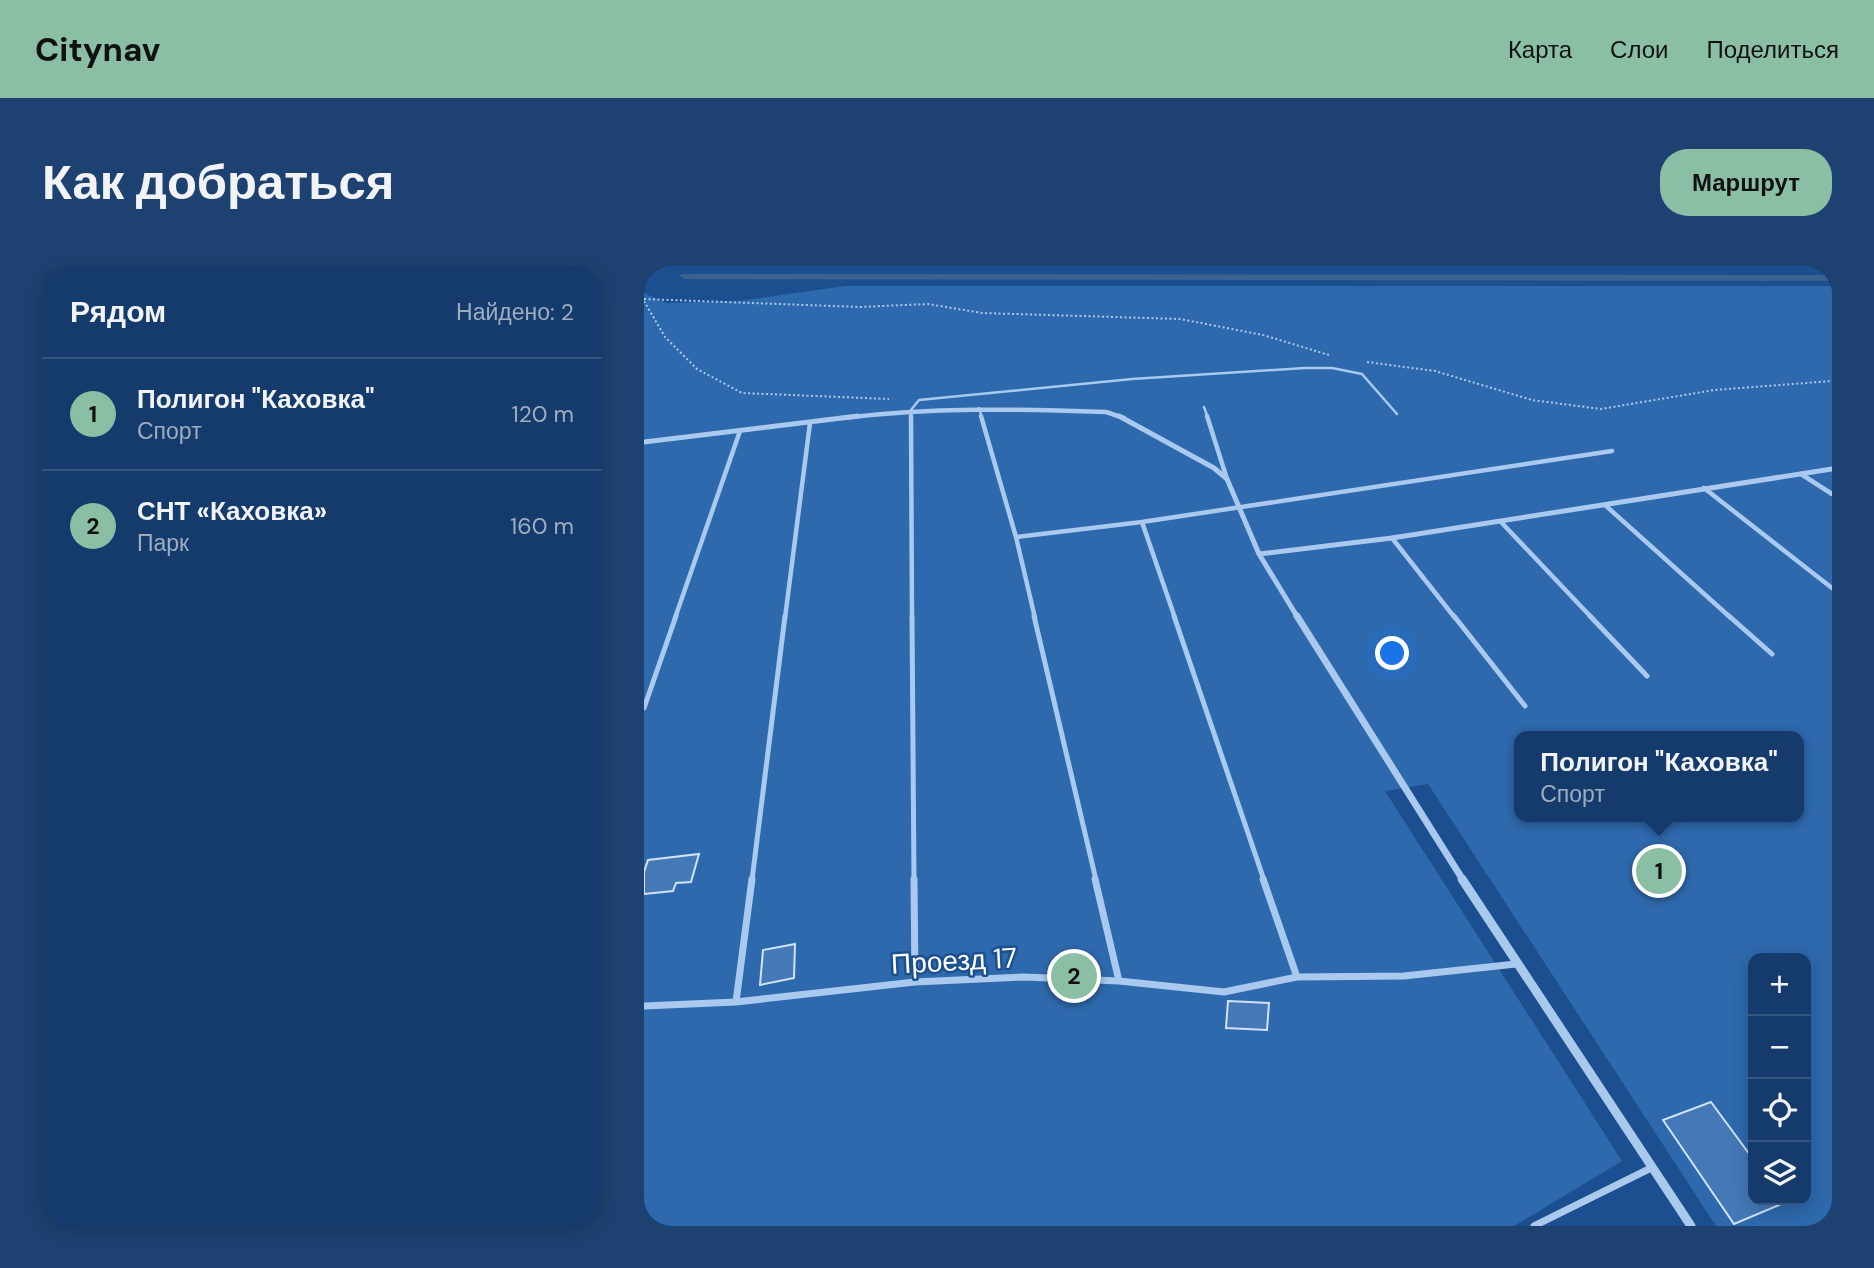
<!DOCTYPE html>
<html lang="ru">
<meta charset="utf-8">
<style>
:root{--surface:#143b6b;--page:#1d4271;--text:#f1f3f6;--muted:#9dadc1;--line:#33557e;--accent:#8abfa5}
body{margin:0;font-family:"DM Sans",sans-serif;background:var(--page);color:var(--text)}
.controls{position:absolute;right:21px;bottom:21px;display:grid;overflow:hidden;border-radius:14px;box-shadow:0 4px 18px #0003}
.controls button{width:63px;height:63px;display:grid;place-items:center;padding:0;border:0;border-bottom:2px solid var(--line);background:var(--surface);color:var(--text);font:35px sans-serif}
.you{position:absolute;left:749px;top:388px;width:24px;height:24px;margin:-18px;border:5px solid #fff;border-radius:50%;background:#1a73e8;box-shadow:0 0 0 10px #1a73e833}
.badge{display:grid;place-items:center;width:46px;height:46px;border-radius:50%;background:var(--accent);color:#111;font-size:23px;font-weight:700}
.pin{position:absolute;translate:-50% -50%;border:4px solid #fff;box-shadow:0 2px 7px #0006}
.popup{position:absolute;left:870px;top:465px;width:290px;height:91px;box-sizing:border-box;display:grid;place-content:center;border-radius:14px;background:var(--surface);filter:drop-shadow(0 2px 5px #0005);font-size:23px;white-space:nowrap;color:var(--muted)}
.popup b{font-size:26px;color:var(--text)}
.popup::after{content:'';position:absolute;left:50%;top:100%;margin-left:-14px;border:14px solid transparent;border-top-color:var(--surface)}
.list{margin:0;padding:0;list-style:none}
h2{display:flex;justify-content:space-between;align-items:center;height:91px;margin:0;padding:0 28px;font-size:30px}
h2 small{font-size:23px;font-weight:400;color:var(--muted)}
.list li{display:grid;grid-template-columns:46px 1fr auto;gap:21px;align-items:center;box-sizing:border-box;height:112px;padding:0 28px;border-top:2px solid var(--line)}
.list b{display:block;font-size:26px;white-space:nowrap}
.list p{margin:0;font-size:23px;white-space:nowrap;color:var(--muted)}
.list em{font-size:23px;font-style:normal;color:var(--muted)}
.icon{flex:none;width:38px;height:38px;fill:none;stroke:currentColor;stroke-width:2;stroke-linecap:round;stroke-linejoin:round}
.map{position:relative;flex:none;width:1188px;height:960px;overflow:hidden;border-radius:28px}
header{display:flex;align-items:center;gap:42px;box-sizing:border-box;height:98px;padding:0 35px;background:var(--accent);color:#111}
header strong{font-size:33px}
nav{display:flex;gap:38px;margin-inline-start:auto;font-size:24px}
.intro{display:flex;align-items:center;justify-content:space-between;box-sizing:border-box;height:168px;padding:0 42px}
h1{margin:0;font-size:49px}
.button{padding:18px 32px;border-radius:28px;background:var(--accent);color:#111;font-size:24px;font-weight:700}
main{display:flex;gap:42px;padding:0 42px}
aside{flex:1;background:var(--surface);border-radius:28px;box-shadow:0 4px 18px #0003}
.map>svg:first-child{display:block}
.green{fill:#2e69ad;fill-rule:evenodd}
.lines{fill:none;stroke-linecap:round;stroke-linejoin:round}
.canal{fill:#3c6290;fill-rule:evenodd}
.building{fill:#4478b7;stroke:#cfe3fa;stroke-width:2}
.path{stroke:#a9c9ee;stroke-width:2;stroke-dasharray:2 2.5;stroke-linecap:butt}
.lane-far3{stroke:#a9c9ee;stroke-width:2.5}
.lane-far2{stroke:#a9c9ee;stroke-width:4.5}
.lane-far1{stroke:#a9c9ee;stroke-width:5}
.lane{stroke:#a9c9ee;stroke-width:7}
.street-far3{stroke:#a9c9ee;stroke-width:4.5}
.street-far2{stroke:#a9c9ee;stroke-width:5}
.street-far1{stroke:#a9c9ee;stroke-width:7}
.street{stroke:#a9c9ee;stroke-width:9}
.labels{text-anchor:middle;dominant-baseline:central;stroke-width:5;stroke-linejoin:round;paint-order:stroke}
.near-street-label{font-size:28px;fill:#fff;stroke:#1b4f8f}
</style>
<header>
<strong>Citynav</strong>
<nav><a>Карта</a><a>Слои</a><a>Поделиться</a></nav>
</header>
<div class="intro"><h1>Как добраться</h1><a class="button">Маршрут</a></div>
<main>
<aside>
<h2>Рядом<small>Найдено: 2</small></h2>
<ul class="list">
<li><span class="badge">1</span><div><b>Полигон &quot;Каховка&quot;</b><p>Спорт</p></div><em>120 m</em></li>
<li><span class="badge">2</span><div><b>СНТ «Каховка»</b><p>Парк</p></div><em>160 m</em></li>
</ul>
</aside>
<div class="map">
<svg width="1188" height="960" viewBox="0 0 1188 960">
<rect width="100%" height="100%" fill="#1b4f8f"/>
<path class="green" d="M201,20H1188V960H1072L784,518L741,525L978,895L870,960H0V27L22,37L95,35ZM875,470H1155V551H875ZM1109,692H1162V934H1109Z"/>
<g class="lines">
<path class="canal" d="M37,8L1188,9V15L41,13L35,10Z"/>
</g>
<path class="building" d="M55,588L47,616L32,617L29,625L0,628V606L4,594Z
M151,678L150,712L116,719L119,684Z
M584,735L625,737L623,764L582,762Z
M1067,836L1109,893V934H1147L1090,958L1019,854Z"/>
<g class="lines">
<path class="path" d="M0,33L215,41L284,38L338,47L536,53L619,69L685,89
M0,35L21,71L53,103L98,127L245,133
M723,96L791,105L888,134L957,143L1070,124L1188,115"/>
<path class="lane-far3" d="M560,141L564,152
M335,142L338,152
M267,152V144L275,134L488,113L661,102H688L718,108L753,148"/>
<path class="lane-far2" d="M267,150L268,352
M337,150L372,271L391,352
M563,150L583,213
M1157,208L1188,228
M1060,222L1188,322
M961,239L1087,352
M498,256L531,352
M857,256L948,352
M372,271L498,256L968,185
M748,272L811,352
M31,352L96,165
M141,352L166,157"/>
<path class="lane-far1" d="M268,350L270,614
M390,350L452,614
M530,350L620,614
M810,350L881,440
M946,350L1003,410
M1085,350L1128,388
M0,442L32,350
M108,614L141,350"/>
<path class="lane" d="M270,613L271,716
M451,613L475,715
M619,613L653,711
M92,736L108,613
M0,740L92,736L271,716L380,711L475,715L580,726L653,711L760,710L872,698
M890,960L1007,902"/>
<path class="street-far3" d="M199,152C289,141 372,143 462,146L480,152"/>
<path class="street-far2" d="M475,150L570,202L583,213L615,288L654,352
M0,176L214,150
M615,288L748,272L1188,203"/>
<path class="street-far1" d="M653,350L819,614"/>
<path class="street" d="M818,613L1047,960"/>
</g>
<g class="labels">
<g class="near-street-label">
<text transform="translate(310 695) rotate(-3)">Проезд 17</text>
</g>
</g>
</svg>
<div class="controls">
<button>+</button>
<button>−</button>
<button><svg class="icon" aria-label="locate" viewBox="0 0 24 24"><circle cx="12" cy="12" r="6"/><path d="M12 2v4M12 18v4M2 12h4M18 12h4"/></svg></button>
<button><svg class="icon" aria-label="layers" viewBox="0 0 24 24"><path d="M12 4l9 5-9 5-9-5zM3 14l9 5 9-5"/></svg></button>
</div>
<div class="you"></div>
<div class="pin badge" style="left:1015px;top:605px">1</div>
<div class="popup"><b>Полигон &quot;Каховка&quot;</b>Спорт</div>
<div class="pin badge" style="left:430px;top:710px">2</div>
</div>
</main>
